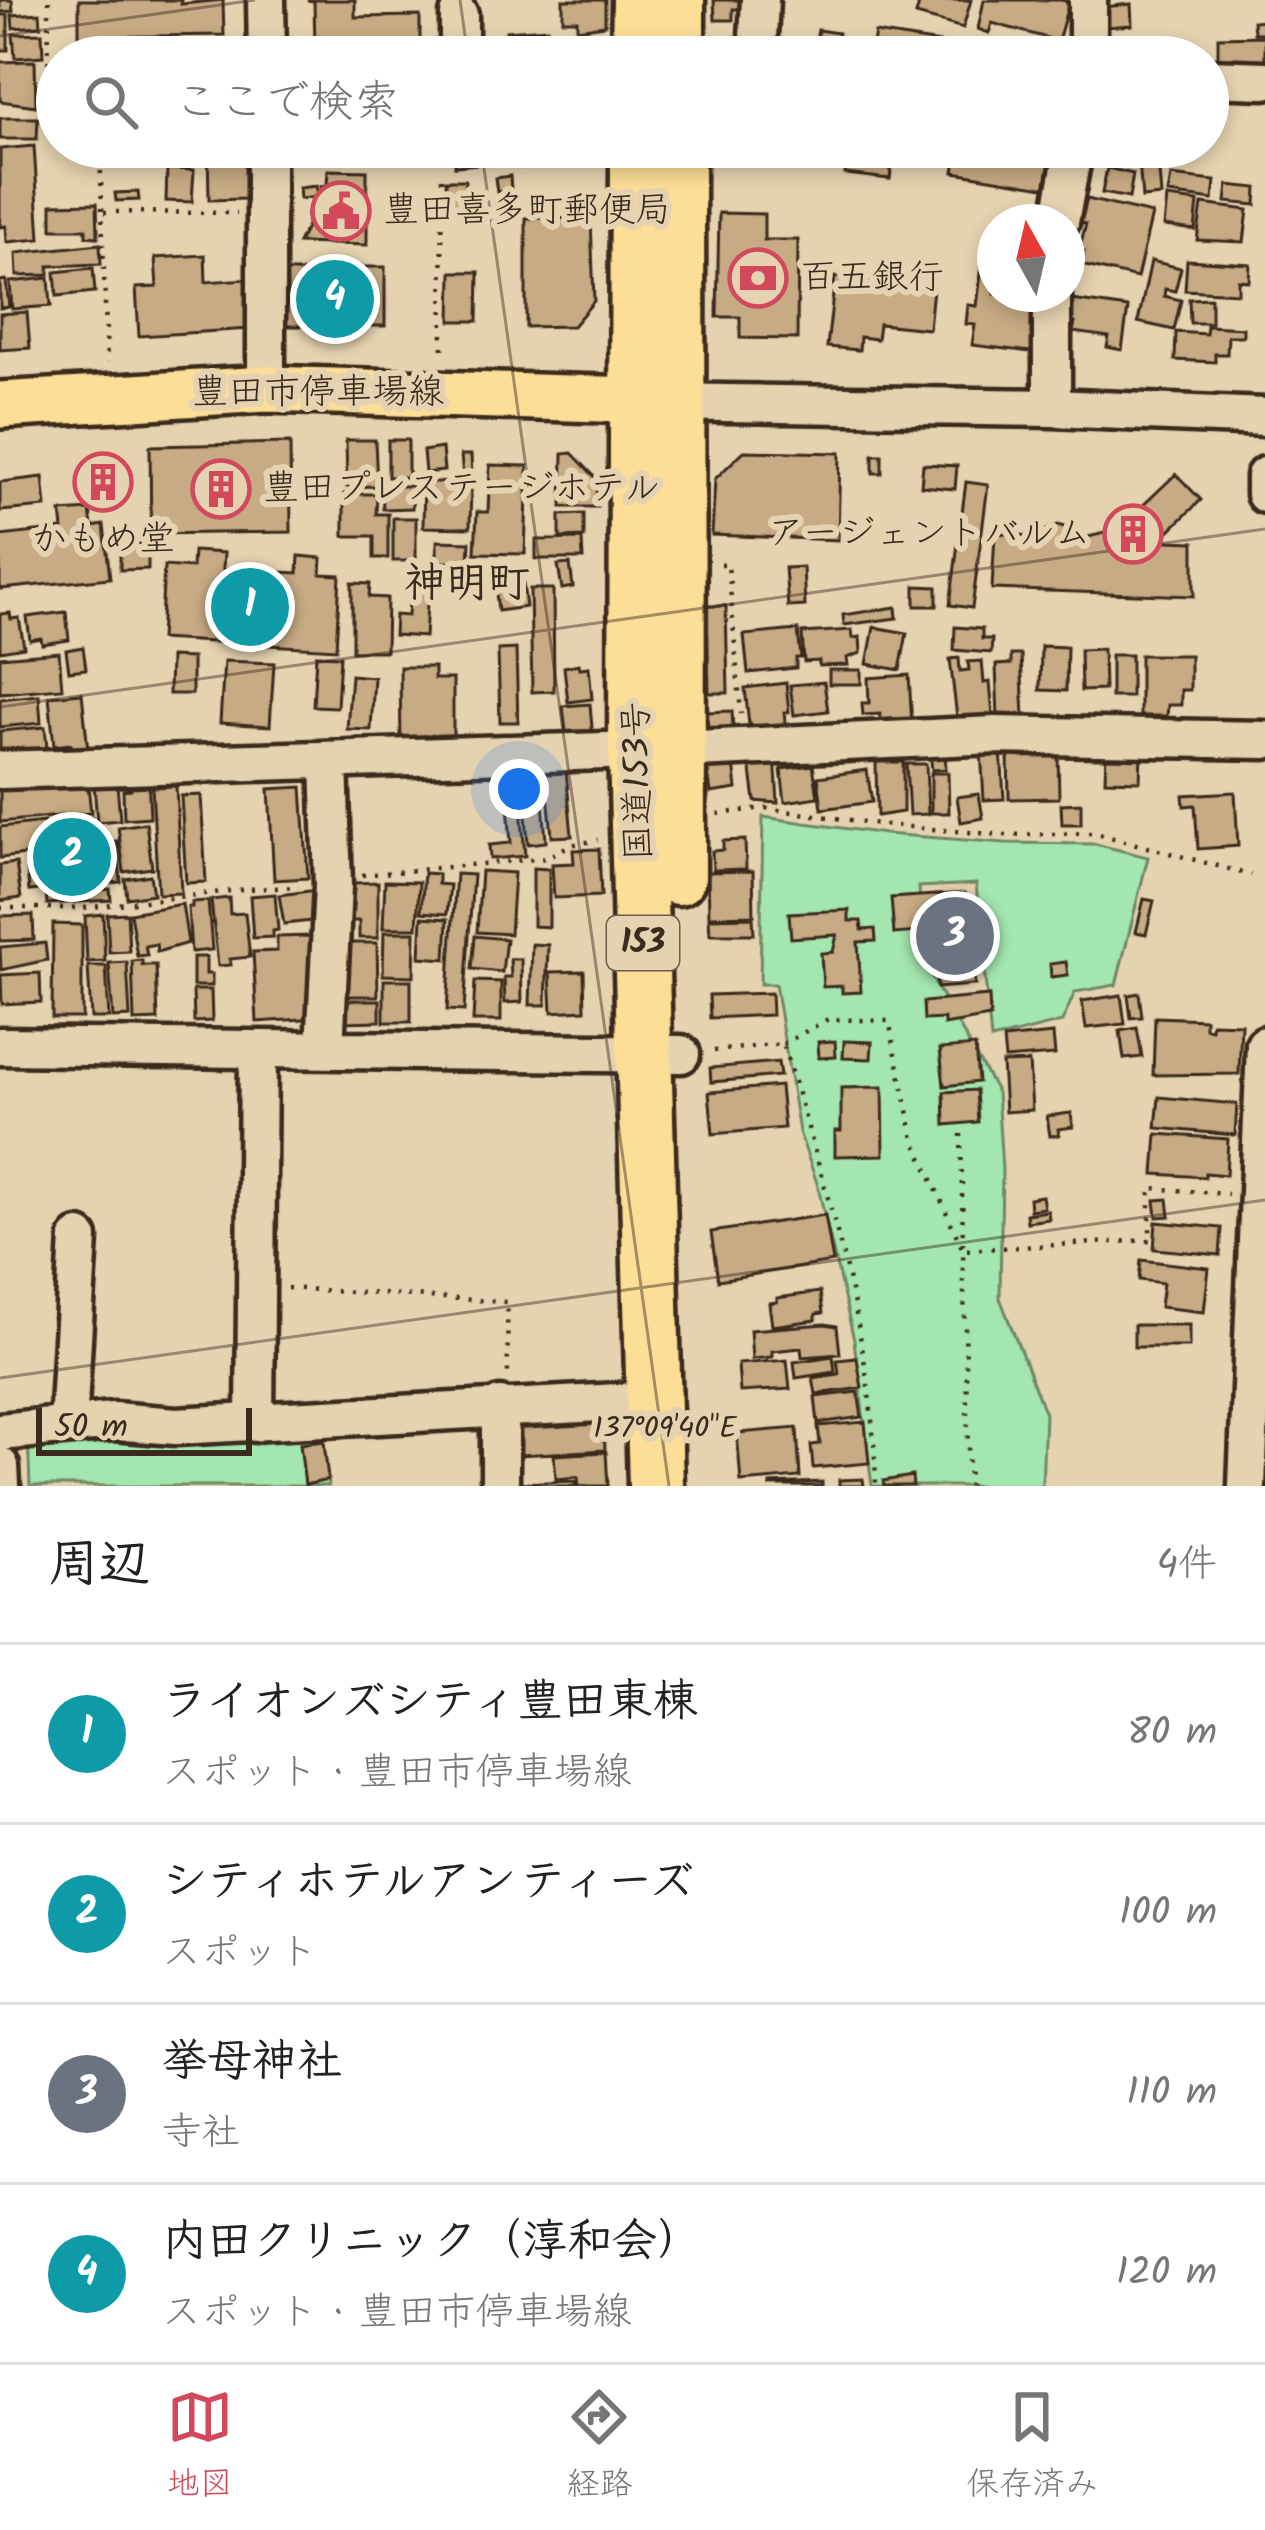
<!DOCTYPE html>
<html lang="ja">
<meta charset="utf-8">
<style>
:root{--surface:#fff;--page:#f2f2f2;--text:#222;--muted:#767676;--line:#e0e0e0;--accent:#d1495b}
body{margin:0;font-family:Kalam,"Klee One",sans-serif;background:var(--page);color:var(--text)}
.compass{position:absolute;left:977px;top:204px;width:108px;height:108px;border-radius:50%;background:var(--surface);box-shadow:0 6px 18px #0003;rotate:352deg}
.scale{position:absolute;left:36px;bottom:30px;width:216px;box-sizing:border-box;padding-left:12px;border:6px solid #3b2a1e;border-top:0;font-size:33px;line-height:42px;white-space:nowrap;color:#3b2a1e;-webkit-text-stroke:9px #e5d2b0;paint-order:stroke}
.you{position:absolute;left:519px;top:789px;width:42px;height:42px;margin:-30px;border:9px solid #fff;border-radius:50%;background:#1a73e8;box-shadow:0 0 0 18px #1a73e833}
.badge{display:grid;place-items:center;width:78px;height:78px;border-radius:50%;background:var(--accent);color:#fff;font-size:39px;font-weight:700}
.pin{position:absolute;translate:-50% -50%;border:6px solid #fff;box-shadow:0 3px 12px #0006}
.list{margin:0;padding:0;list-style:none}
h2{display:flex;justify-content:space-between;align-items:center;height:156px;margin:0;padding:0 48px;font-size:51px}
h2 small{font-size:39px;font-weight:400;color:var(--muted)}
.list li{display:grid;grid-template-columns:78px 1fr auto;gap:36px;align-items:center;box-sizing:border-box;height:180px;padding:0 48px;border-top:3px solid var(--line)}
.list b{display:block;font-size:45px;white-space:nowrap}
.list p{margin:0;font-size:39px;white-space:nowrap;color:var(--muted)}
.list em{font-size:39px;font-style:normal;color:var(--muted)}
.icon{flex:none;width:66px;height:66px;fill:none;stroke:currentColor;stroke-width:2;stroke-linecap:round;stroke-linejoin:round}
.map{position:relative;flex:none;width:1265px;height:1486px;overflow:hidden}
.search{position:absolute;background:var(--surface);box-shadow:0 6px 18px #0003;left:36px;right:36px;top:36px;height:132px;display:flex;align-items:center;gap:30px;box-sizing:border-box;padding:0 42px;border-radius:66px;color:var(--muted);font-size:45px}
.sheet{height:876px;background:var(--surface)}
nav{display:flex;justify-content:space-around;align-items:center;box-sizing:border-box;height:168px;border-top:3px solid var(--line);background:var(--surface);font-size:33px;color:var(--muted)}
nav a{display:grid;justify-items:center;gap:6px}
nav .on{color:var(--accent)}
.map>svg:first-child{display:block}
.green{fill:#a3e6af;stroke:#6f8866;stroke-width:3}
.building{fill:#c7ab84;stroke:#3b2a1e;stroke-width:3}
.lines{fill:none;stroke-linecap:round;stroke-linejoin:round}
.minor-casing{stroke:#3b2a1e;stroke-width:45}
.major-casing{stroke:#3b2a1e;stroke-width:54}
.highway-casing{stroke:#3b2a1e;stroke-width:63}
.path{stroke:#3b2a1e;stroke-width:4.5;stroke-dasharray:3 9;stroke-linecap:butt}
.minor{stroke:#e5d2b0;stroke-width:36}
.major{stroke:#fcde96;stroke-width:45}
.highway{stroke:#fcde96;stroke-width:54}
.ticks{fill:none;stroke:#3b2a1e;stroke-width:3;stroke-opacity:0.45}
.labels{text-anchor:middle;dominant-baseline:central;stroke-width:12;stroke-linejoin:round;paint-order:stroke}
.shield{fill:#e5d2b0;stroke:#6e5c4a;stroke-width:3}
.shield-label{font-size:33px;font-weight:bold;fill:#3b2a1e}
.poi-label{font-size:36px;fill:#3b2a1e;stroke:#e5d2b0;text-anchor:start}
.street-label{font-size:36px;fill:#3b2a1e;stroke:#e5d2b0}
.quarter-label{font-size:42px;font-weight:bold;fill:#3b2a1e;stroke:#e5d2b0}
.ticks-label{font-size:30px;text-anchor:middle;fill:#3b2a1e;stroke:#e5d2b0;stroke-width:12;stroke-linejoin:round;paint-order:stroke}
</style>
<div class="map">
<svg width="1265" height="1486" viewBox="0 0 1265 1486">
<rect width="100%" height="100%" fill="#e5d2b0"/>
<filter id="ink" filterUnits="userSpaceOnUse"><feTurbulence type="fractalNoise" baseFrequency=".00833" numOctaves="2"/><feDisplacementMap in="SourceGraphic" scale="24" xChannelSelector="R" yChannelSelector="G"/><feConvolveMatrix kernelMatrix="1 2 1 2 8 2 1 2 1" color-interpolation-filters="sRGB"/></filter>
<g filter="url(#ink)">
<path class="green" d="M763,817L885,834L1006,843L1095,844L1148,857L1116,985L1075,992L1062,1022L991,1040L976,884L919,887L924,964L997,1093L1002,1169L1000,1298L1045,1414L1042,1486H872L854,1340L817,1183L799,1132L775,984H760Z
M322,1428L328,1486H30L28,1434Z"/>
<path class="building" d="M0,0H12L13,11L0,12Z
M79,0H181V4L223,0L224,35L79,37Z
M355,0V17L420,16V46L315,47L314,1L307,0Z
M563,0H605V25L577,29V20H563Z
M714,0H749V9H733V20H715Z
M920,0H971L963,28L916,15Z
M984,0H1061L1069,2L1058,41L992,23L989,33L978,29Z
M1131,4L1132,25L1106,27L1104,7Z
M40,13L41,26L13,28L12,15Z
M0,15H8V50H0Z
M1265,20V33H1254L1253,21Z
M547,28L549,57H507L506,31Z
M818,30L838,33L836,44L816,40Z
M42,33L43,56L15,58L13,34Z
M875,33L953,45L951,57H883L885,45L873,44Z
M1265,36V62L1218,63V37Z
M35,61L36,106L0,101V62Z
M0,118H38L37,139H0Z
M34,146L40,239L7,242L6,226L0,227V149Z
M111,147H155L156,153L113,159Z
M158,147H199L200,161L183,163V154L159,156Z
M208,147H245L246,199L209,200Z
M455,147H548L549,167L524,168V160L455,166Z
M848,147H894L890,179L845,174Z
M958,147H992L1055,158L1050,188L954,172Z
M1110,147H1157L1161,196L1142,198L1139,161L1111,164Z
M1107,168L1133,174L1129,198L1102,193Z
M167,169L194,170L192,202L166,201Z
M328,170L367,171V245L298,243L307,226V213L321,211V186L327,185Z
M510,176L511,190L497,192L495,178Z
M1171,176L1215,181L1213,200L1168,194Z
M446,180H465L466,206H447Z
M1228,185L1257,188L1256,205L1226,202Z
M316,186L318,197L300,199L299,188Z
M138,192L139,200L116,201L115,193Z
M1167,198L1198,202L1195,230L1164,226Z
M1087,199L1152,214L1137,278L1081,265L1084,252L1079,251L1086,224L1081,223Z
M97,203L98,237L86,236V229H52V204Z
M1202,204L1248,210L1244,242L1197,240Z
M719,213L764,214V240H798L797,339L740,338V317H717Z
M526,218L591,219L594,301L573,326L526,327Z
M100,244L101,264L49,266V275L17,276L16,253Z
M205,255L206,282L246,279L250,329L139,336L136,288L157,287L155,258Z
M983,257L995,259V294H1038L1031,352L972,345L975,325L966,324L968,305L977,306Z
M1187,260L1250,264L1249,281L1238,280V293L1185,290Z
M1151,261L1181,268L1175,291L1165,289L1164,296L1181,300L1174,330L1138,322Z
M317,267H385V326H285V272H317Z
M93,268L95,292L57,296L55,272Z
M452,272H479L478,321H451Z
M835,277L933,288L929,329L879,324L877,339L860,337L859,350L827,347Z
M49,278L51,306L12,309L10,282Z
M6,280L9,307L0,308V281Z
M1211,298V323H1190L1189,299Z
M1065,299L1128,308L1122,350L1107,347L1109,337L1073,332L1075,323L1062,321Z
M27,312L30,348L0,350V314Z
M1207,326L1243,328V336H1228L1227,354H1215V362L1175,360L1176,332L1206,334Z
M346,440H375L377,486L347,487Z
M388,440H408V477H388Z
M290,443L291,532L151,534L150,446Z
M442,448L444,471L425,473L423,451Z
M744,451L840,453L838,540L712,535L715,479Z
M572,453L596,478L597,507H562L563,454Z
M461,455H471L472,477H463Z
M873,455H882V473H873Z
M113,462L119,498L93,502L88,465Z
M923,464L957,466L955,489L921,486Z
M490,465L528,466L525,554L475,553L477,512H488Z
M1176,474L1201,500L1164,536L1168,541L1194,542V596L992,589L995,533L1031,536L1058,525L1071,529L1080,539L1117,530Z
M43,477L46,507L0,511V482Z
M424,482L471,483L470,528L423,527Z
M966,482L988,485L972,608L950,605Z
M382,486H412V508L383,509Z
M344,494H377L376,514H388V558H374V536H344Z
M90,510L92,527L104,525L110,578L0,589V536L63,529L61,512Z
M584,514V537L560,538V515Z
M393,518H416V561H393Z
M582,539L583,559H536V540Z
M437,541L470,542L469,563L437,562Z
M148,543V569L120,570V544Z
M193,551L224,553L223,569L298,573L299,556L322,558L321,574L340,575L336,649L160,639L164,566L192,568Z
M570,564L573,587L562,589L558,565Z
M803,567L805,606L788,607L785,568Z
M521,568L526,607L498,611L495,584H490L489,572Z
M352,583L370,584L369,597L387,598L386,651H352Z
M410,586L428,587L425,637L394,635L395,615L408,616Z
M915,586L937,587V606H915Z
M530,589H553L554,691L532,692Z
M707,606H726L728,693H709Z
M896,607L897,618L844,625L843,615Z
M66,612L69,640L42,644L41,638L30,640L27,617Z
M10,613L11,619L19,618L24,647L0,651V614Z
M874,627L907,633L900,670L867,664Z
M955,627L982,629V639H992L991,653L954,650Z
M798,630L801,658H796V668L748,673L744,635Z
M852,630L853,638L860,637L861,653L847,658L848,665L819,666V661L804,662L802,633Z
M1041,646L1067,647L1066,691L1040,690Z
M83,647L86,669L69,671L66,650Z
M516,649L518,722H500L498,650Z
M1103,649L1104,690L1081,691L1080,650Z
M59,652L62,688L0,693V657Z
M316,655L340,656L337,707L313,706Z
M1011,655H1021L1024,717L998,718L996,665L1011,664Z
M1111,655H1131V697H1111Z
M1140,655H1190V690H1181V705H1168L1167,716H1140Z
M170,657L192,658V694H169Z
M959,658L960,671L969,670L968,662L982,661L984,683L990,682L993,716L957,718L950,659Z
M224,661L274,663L270,726L220,723Z
M579,664L580,668L589,667L592,699L568,702L564,667Z
M400,667H434V679H453V744L401,745Z
M829,670H861V684H829Z
M351,675L374,677L371,730L347,729Z
M909,675L912,726L896,727V720L880,722V714L863,715L862,703H869L868,678Z
M824,682L828,711L794,715L790,685Z
M786,683L789,712L784,713L786,730L750,734L745,688Z
M82,693L88,750L72,751L71,744L54,746L49,696Z
M39,695L41,723L0,727V699Z
M590,704L593,739L567,741L563,706Z
M732,711L733,730L707,731L706,712Z
M45,727L47,748L0,753V731Z
M1001,749L1004,799L984,800L981,750Z
M930,752H945L946,769L932,770Z
M1106,752L1141,753L1140,781L1105,780Z
M1058,753L1059,798L1009,799L1008,754Z
M733,754L737,789L711,793L706,758Z
M775,754L778,803L755,801L749,755Z
M876,762H903V812L877,816Z
M906,764H926L928,814L909,815Z
M813,765L818,797L785,802L781,769Z
M518,768L525,856L490,859L489,845L511,843L505,769Z
M566,770L572,836L552,837L546,771Z
M867,770L872,802L822,809L818,777Z
M541,772L546,842L528,844L523,773Z
M931,773H948L949,813H931Z
M148,774L150,817L124,819L123,790L131,789L130,775Z
M59,778L60,788L88,785L91,813L0,822V780Z
M117,783L120,820L97,822L94,784Z
M176,786L181,893L158,894L152,787Z
M302,787L308,878L274,880L269,789Z
M1235,792L1238,846L1198,849L1195,805L1184,806L1183,795Z
M979,794L983,818L961,822L957,797Z
M201,795L206,882L186,883L181,796Z
M1081,803V824H1062L1061,804Z
M92,817L94,838L50,843L48,822Z
M44,822L46,848L117,841L121,882L29,891L26,855L0,858V827Z
M146,823L152,868L124,872L118,827Z
M745,840L746,869L713,870L712,851L723,850V841Z
M599,849L601,896L554,898L552,864L574,863L573,850Z
M16,863L21,898L0,901V865Z
M533,868L549,869V927L533,926Z
M481,871L514,873L510,934L477,932Z
M753,871L754,915L709,916L708,872Z
M424,873L438,874V884L450,885L447,914L421,912Z
M456,874L473,875L464,1011L447,1010Z
M150,875L153,894L127,898L125,879Z
M385,881L419,882L417,928H383Z
M378,882V938H359V921H345V889H354V883Z
M110,889L111,900L47,904L46,892Z
M317,890L321,920L284,924L279,895Z
M965,893L975,985L937,988L933,923L919,924L920,932L894,934L891,898Z
M275,894L278,930L273,931V937L253,938L250,896Z
M229,898L230,914L245,913L250,957L230,959L231,965L218,966L211,900Z
M1144,899L1154,901L1146,934L1136,932Z
M208,901L212,950L191,952L188,907H192V902Z
M182,904L188,943L157,952L156,944L145,946L147,955L137,956L130,913Z
M849,910V921H861L862,930L875,929L876,941L858,942L861,992L842,993V986L823,987L821,953L833,952L837,935L791,938L789,913Z
M127,913L129,951L109,952L107,914Z
M103,914L105,961L87,962L85,916Z
M33,915L34,940L0,941V916Z
M422,917L448,919L446,959L420,957Z
M753,917L754,934H710L709,918Z
M53,924L82,925V1018H52Z
M384,932H415L414,976L383,975Z
M311,936L319,1018L257,1022L253,952L277,951V937Z
M475,936L506,939L502,972L472,969Z
M45,943L47,960L1,970L0,947Z
M343,943H377L378,996H343Z
M532,944L548,945L546,1005H530Z
M193,957H206V974H212V986H193Z
M510,959H521L522,1002L505,1003L504,977H511Z
M142,960V965H156L158,1020L134,1021L132,961Z
M127,962L130,1017L113,1018L109,963Z
M1066,962L1068,975L1051,977L1050,964Z
M88,966H106L109,1018H91Z
M584,971L585,1010L552,1012L550,972Z
M40,973L41,1002L2,1004L1,975Z
M384,980H411V1022H384Z
M475,981L501,982V1021H473Z
M193,990H211L212,1021L194,1022Z
M771,993L772,1015L710,1018L709,995Z
M1139,993L1142,1017L1131,1018L1128,995Z
M1121,995L1125,1024L1086,1028L1082,1001Z
M989,996L990,1017L944,1025V1019L924,1020L923,1002Z
M341,1000H380V1021L341,1022Z
M1155,1017L1205,1019V1028L1211,1029L1212,1023L1241,1024L1239,1074L1153,1075Z
M1137,1028L1142,1057L1124,1059L1120,1031Z
M1053,1034L1055,1055L1005,1059L1003,1039Z
M835,1041L836,1057L819,1058L818,1042Z
M844,1041L872,1042L871,1059L843,1058Z
M975,1046L978,1082L944,1086L940,1049Z
M778,1062L780,1076L711,1082L710,1068Z
M1029,1062L1032,1110L1005,1112L1002,1063Z
M780,1086L784,1128L713,1134L709,1092Z
M883,1087L884,1155L835,1156V1131H841V1088Z
M976,1090L978,1122L945,1125L944,1092Z
M1159,1097L1237,1104L1235,1135L1156,1128Z
M1071,1113L1073,1127L1058,1129L1059,1135L1050,1136L1047,1116Z
M1157,1134L1228,1139L1226,1175L1205,1173V1177L1154,1174Z
M1042,1196L1044,1208L1030,1210L1029,1198Z
M1168,1199L1170,1216L1157,1217L1155,1200Z
M1048,1211L1049,1219L1027,1222L1026,1214Z
M825,1215L833,1262L718,1280L711,1232Z
M1156,1222L1222,1228L1220,1255L1154,1249Z
M1141,1260L1209,1268L1204,1312L1160,1307L1163,1283L1139,1280Z
M820,1292L823,1313L816,1314V1320L772,1326L769,1303L777,1302V1298Z
M825,1324L837,1326L840,1354L802,1357L801,1348L772,1351V1357L752,1359L750,1330Z
M1134,1325H1189V1347H1134Z
M833,1356L835,1372L796,1378L794,1362Z
M857,1358L862,1388L816,1394L813,1378L839,1374L837,1360Z
M787,1360L790,1389L740,1392L738,1364Z
M858,1392L862,1417L818,1423L815,1397Z
M604,1422L605,1450L520,1455L519,1427Z
M865,1422L869,1463L813,1468L811,1445L820,1444L818,1426Z
M797,1428L800,1477L741,1482L737,1433Z
M324,1441L328,1480L305,1485L300,1444Z
M606,1452L608,1486H579L578,1477L556,1479L554,1455Z
M912,1476L913,1486H884L883,1481Z
M863,1479L864,1486H839V1480Z
M576,1481V1486H517V1483Z
M822,1482V1486H770V1484Z"/>
<g class="lines">
<defs>
<path id="minor" d="M266,0L267,57
M459,57V15
M757,57L760,0
M1088,57V0
M1208,78L1265,80
M1060,222L1074,147
M266,389V147
M657,402L1052,408L1265,417
M1052,408V294
M1265,476V494
M676,750L995,735L1265,740
M0,770L636,750
M0,1046L681,1054
M325,1048L333,886L329,761
M500,1406V1486
M255,1423L258,1050
M68,1424L79,1238
M0,1432L113,1421L176,1426L655,1400
M0,1466L1,1486
M1247,1486L1265,1045"/>
<path id="major" d="M0,405L266,389L636,400"/>
<path id="highway" d="M639,57L640,0
M677,57V0
M638,147L636,750L656,1486
M677,147L678,877"/>
</defs>
<use href="#minor" class="minor-casing"/>
<use href="#major" class="major-casing"/>
<use href="#highway" class="highway-casing"/>
<path class="path" d="M49,0L48,105H57
M100,147L107,363
M442,178L443,358
M104,212L237,213
M721,564H728L741,714
M718,814L764,808L886,825L1005,835L1095,833L1251,875
M362,875L546,858L570,845L598,840
M0,908H84L247,889L299,887
M783,1044L828,1019L889,1021L914,1139L963,1250L969,1486
M714,1051L783,1044C826,1188 873,1335 876,1486
M961,1134L963,1250L1150,1240V1188L1228,1194
M287,1288L507,1302L508,1377"/>
<use href="#minor" class="minor"/>
<use href="#major" class="major"/>
<use href="#highway" class="highway"/>
</g>
</g>
<path class="ticks" d="M460,0L468,57M0,36L255,0M481,147L669,1486M0,707L1265,529M0,1378L1265,1200"/>
<defs>
<symbol id="civic-ring" viewBox="-11 -11 22 22"><circle r="9.5" fill="#e5d2b0" stroke="#d1495b" stroke-width="1.5"/><path d="M-.6-6.5H3V-4.5H.6V-3L4-1V1h2V6H-6V1h2V-1L-.6-3ZM-1.2 2.5V6h2.4V2.5Z" fill="#d1495b"/></symbol>
<symbol id="bank-ring" viewBox="-11 -11 22 22"><circle r="9.5" fill="#e5d2b0" stroke="#d1495b" stroke-width="1.5"/><path d="M-6-4H6V4H-6ZM0-2.3a2.3 2.3 0 1 0 0 4.6a2.3 2.3 0 1 0 0-4.6Z" fill="#d1495b"/></symbol>
<symbol id="building-ring" viewBox="-11 -11 22 22"><circle r="9.5" fill="#e5d2b0" stroke="#d1495b" stroke-width="1.5"/><path d="M-4-6H4V6H1V3H-1V6H-4ZM-2.5-4.3h1.7v1.8h-1.7ZM.8-4.3h1.7v1.8H.8ZM-2.5-1h1.7V.8h-1.7ZM.8-1h1.7V.8H.8Z" fill="#d1495b"/></symbol>
</defs>
<g fill-rule="evenodd">
<use href="#civic-ring" x="308" y="178" width="66" height="66"/>
<use href="#bank-ring" x="725" y="245" width="66" height="66"/>
<use href="#building-ring" x="70" y="449" width="66" height="66"/>
<use href="#building-ring" x="188" y="456" width="66" height="66"/>
<use href="#building-ring" x="1100" y="501" width="66" height="66"/>
</g>
<g class="labels">
<rect class="shield" x="607" y="916" width="72" height="54" rx="9"/>
<g class="shield-label">
<text x="643" y="943">153</text>
</g>
<g class="poi-label">
<text x="383" y="211">豊田喜多町郵便局</text>
<text x="800" y="278">百五銀行</text>
<text x="263" y="489">豊田プレステージホテル</text>
<text x="1091" y="534" text-anchor="end">アージェントバルム</text>
<text x="103" y="540" text-anchor="middle">かもめ堂</text>
</g>
<g class="street-label">
<text x="318" y="393">豊田市停車場線</text>
<text transform="translate(639 781) rotate(-91)">国道153号</text>
</g>
<g class="quarter-label">
<text x="467" y="584">神明町</text>
</g>
</g>
<g class="ticks-label">
<text x="665" y="1437">137°09'40"E</text>
</g>
</svg>
<svg class="compass" viewBox="-18 -18 36 36"><path d="M0-13l5 13h-10z" fill="#e53935"/><path d="M0 13l5-13h-10z" fill="#767676"/></svg>
<div class="scale">50 m</div>
<div class="you"></div>
<div class="pin badge" style="left:250px;top:607px;background:#0f9aa8">1</div>
<div class="pin badge" style="left:72px;top:857px;background:#0f9aa8">2</div>
<div class="pin badge" style="left:955px;top:936px;background:#6b7280">3</div>
<div class="pin badge" style="left:335px;top:299px;background:#0f9aa8">4</div>
<div class="search"><svg class="icon" aria-label="search" viewBox="0 0 24 24"><circle cx="10" cy="10" r="6"/><path d="M15 15l6 6"/></svg>ここで検索</div>
</div>
<section class="sheet">
<h2>周辺<small>4件</small></h2>
<ul class="list">
<li><span class="badge" style="background:#0f9aa8">1</span><div><b>ライオンズシティ豊田東棟</b><p>スポット · 豊田市停車場線</p></div><em>80 m</em></li>
<li><span class="badge" style="background:#0f9aa8">2</span><div><b>シティホテルアンティーズ</b><p>スポット</p></div><em>100 m</em></li>
<li><span class="badge" style="background:#6b7280">3</span><div><b>挙母神社</b><p>寺社</p></div><em>110 m</em></li>
<li><span class="badge" style="background:#0f9aa8">4</span><div><b>内田クリニック（淳和会）</b><p>スポット · 豊田市停車場線</p></div><em>120 m</em></li>
</ul>
</section>
<nav>
<a class="on"><svg class="icon" aria-label="map" viewBox="0 0 24 24"><path d="M3 6l6-2 6 2 6-2v14l-6 2-6-2-6 2zM9 4v14M15 6v14"/></svg>地図</a>
<a><svg class="icon" aria-label="directions" viewBox="0 0 24 24"><path d="M12 3l9 9-9 9-9-9zM9 14v-3h6M13 9l2 2-2 2"/></svg>経路</a>
<a><svg class="icon" aria-label="saved" viewBox="0 0 24 24"><path d="M7 4h10v16l-5-4-5 4z"/></svg>保存済み</a>
</nav>
